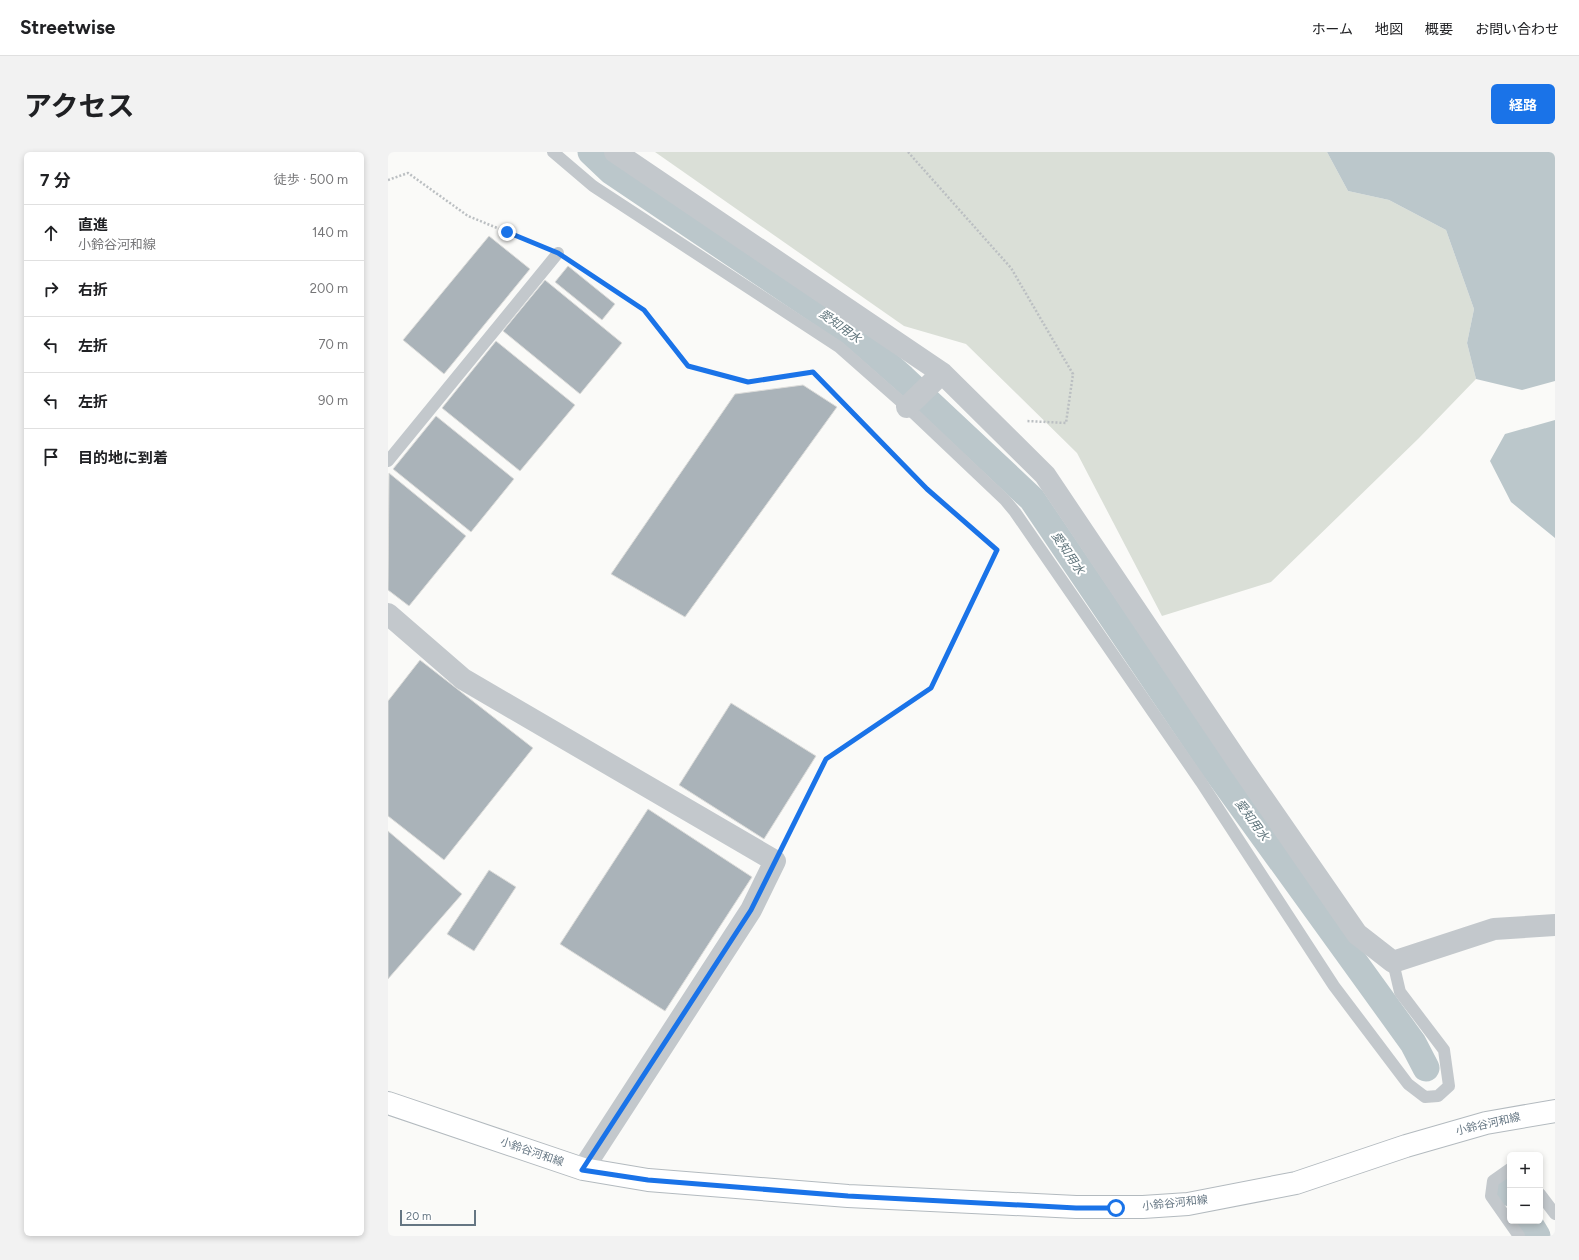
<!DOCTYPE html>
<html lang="ja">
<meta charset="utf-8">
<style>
:root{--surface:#fff;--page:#f2f2f2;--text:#202124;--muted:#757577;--line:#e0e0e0;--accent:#1a73e8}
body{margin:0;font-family:Figtree,"Noto Sans JP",sans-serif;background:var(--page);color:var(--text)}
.controls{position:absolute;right:12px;bottom:12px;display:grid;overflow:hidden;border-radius:6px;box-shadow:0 2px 6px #0003}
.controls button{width:36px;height:36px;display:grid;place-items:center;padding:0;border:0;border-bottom:1px solid var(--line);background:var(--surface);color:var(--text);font:20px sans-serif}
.scale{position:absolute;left:12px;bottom:10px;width:76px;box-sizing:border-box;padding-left:4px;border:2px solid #657683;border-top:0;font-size:11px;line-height:14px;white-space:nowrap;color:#657683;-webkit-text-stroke:3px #fff;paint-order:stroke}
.stop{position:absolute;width:12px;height:12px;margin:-9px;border:3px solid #1a73e8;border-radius:50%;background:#fff}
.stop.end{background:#1a73e8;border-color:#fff;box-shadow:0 1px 4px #0008}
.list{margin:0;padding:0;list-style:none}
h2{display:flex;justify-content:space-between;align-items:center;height:52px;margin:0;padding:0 16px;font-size:17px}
h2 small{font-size:13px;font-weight:400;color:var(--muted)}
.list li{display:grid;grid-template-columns:26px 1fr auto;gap:12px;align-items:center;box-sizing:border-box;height:56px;padding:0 16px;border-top:1px solid var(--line)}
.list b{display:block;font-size:15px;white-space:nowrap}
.list p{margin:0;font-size:13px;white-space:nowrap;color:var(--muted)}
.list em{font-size:13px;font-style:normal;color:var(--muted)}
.icon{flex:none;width:22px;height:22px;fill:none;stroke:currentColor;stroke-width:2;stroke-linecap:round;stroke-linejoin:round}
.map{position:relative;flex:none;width:1167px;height:1084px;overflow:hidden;border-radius:6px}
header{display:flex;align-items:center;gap:24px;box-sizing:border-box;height:56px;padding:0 20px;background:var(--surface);border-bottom:1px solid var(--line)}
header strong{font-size:19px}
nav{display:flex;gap:22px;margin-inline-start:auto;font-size:14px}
.intro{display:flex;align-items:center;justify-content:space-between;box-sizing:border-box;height:96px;padding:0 24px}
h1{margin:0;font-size:28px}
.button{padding:10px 18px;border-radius:6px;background:var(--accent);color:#fff;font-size:14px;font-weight:700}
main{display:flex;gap:24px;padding:0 24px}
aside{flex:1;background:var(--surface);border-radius:6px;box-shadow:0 2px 6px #0003}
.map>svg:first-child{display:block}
.green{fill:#dadfd7}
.water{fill:#bbc7cb}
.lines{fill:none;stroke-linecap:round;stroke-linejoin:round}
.canal{stroke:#bbc7cb;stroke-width:27}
.building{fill:#aab3b9;stroke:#dcdcda}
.secondary-casing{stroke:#b3babf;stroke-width:24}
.path{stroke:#bbbfc2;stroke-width:2.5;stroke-dasharray:2 2;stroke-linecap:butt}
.service{stroke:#c3c8cc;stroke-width:12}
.minor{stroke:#c3c8cc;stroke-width:22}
.secondary{stroke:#fff;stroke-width:22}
.route{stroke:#1a73e8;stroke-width:5}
.labels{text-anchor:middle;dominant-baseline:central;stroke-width:4;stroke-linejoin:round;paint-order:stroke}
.street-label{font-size:11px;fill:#657683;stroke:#fff}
.water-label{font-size:12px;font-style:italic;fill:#60757c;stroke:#fff}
</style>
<header>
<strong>Streetwise</strong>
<nav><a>ホーム</a><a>地図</a><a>概要</a><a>お問い合わせ</a></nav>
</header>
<div class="intro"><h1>アクセス</h1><a class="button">経路</a></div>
<main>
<aside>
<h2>7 分<small>徒歩 · 500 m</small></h2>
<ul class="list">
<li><svg class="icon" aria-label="ahead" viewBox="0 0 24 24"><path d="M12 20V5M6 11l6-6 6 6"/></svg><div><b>直進</b><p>小鈴谷河和線</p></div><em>140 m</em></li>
<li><svg class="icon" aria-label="right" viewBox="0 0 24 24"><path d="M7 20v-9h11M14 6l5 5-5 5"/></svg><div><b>右折</b></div><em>200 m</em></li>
<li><svg class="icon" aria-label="left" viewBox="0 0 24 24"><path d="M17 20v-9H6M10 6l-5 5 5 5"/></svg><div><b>左折</b></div><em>70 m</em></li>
<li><svg class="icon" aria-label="left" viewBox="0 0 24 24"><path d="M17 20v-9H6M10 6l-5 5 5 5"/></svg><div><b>左折</b></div><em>90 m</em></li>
<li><svg class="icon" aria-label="arrive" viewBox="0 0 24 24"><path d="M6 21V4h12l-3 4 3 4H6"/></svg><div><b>目的地に到着</b></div></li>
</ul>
</aside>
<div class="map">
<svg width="1167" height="1084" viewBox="0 0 1167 1084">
<rect width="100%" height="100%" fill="#fafaf8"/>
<path class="green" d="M267,0H939L960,39L1001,48L1058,78L1086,157L1079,191L1088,227L1031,286L883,430L774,464L689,301L578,192L516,174Z"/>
<path class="water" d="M939,0H1167V229L1134,238L1088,227L1079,191L1086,157L1058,78L1001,48L960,39Z
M1167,268V386L1123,350L1102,309L1117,282Z"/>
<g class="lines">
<path class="canal" d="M203,0L223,19L466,183L515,226L644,347L822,610L1025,891L1038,916
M1119,1036L1122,1041
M1140,1069L1149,1084"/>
</g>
<path class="building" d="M101,84L142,117L56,222L15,188Z
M180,114L227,152L214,168L167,130Z
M157,128L234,191L192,242L115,179Z
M108,189L187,253L132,319L54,256Z
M415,233L449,255L297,465L223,422L347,242Z
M48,264L126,327L83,380L5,317Z
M1,321L78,384L21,454L0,438Z
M32,508L145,596L56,708L0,664V549Z
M343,551L428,604L376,687L291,633Z
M260,657L364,725L277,859L172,792Z
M0,679L74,742L0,827Z
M101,718L128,735L86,799L59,782Z"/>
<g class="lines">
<defs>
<path id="secondary" d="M0,951L195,1017L260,1028L460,1044L688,1055H755L800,1052L908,1031L1018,994L1098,971L1167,959"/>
</defs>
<use href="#secondary" class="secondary-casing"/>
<path class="path" d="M520,0L623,116L685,222L678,271L638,269
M0,28L20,21L80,64L153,94
M185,111L256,158L301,214L360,230L425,220L539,337L609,398L543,536L438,607L398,689"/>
<path class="service" d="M165,0L205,34L451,195L519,255L617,348L627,360L813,630L946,834L1020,932L1037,945L1050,944L1061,934L1056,898L1012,840L1005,810
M0,309L170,101
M1122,1017L1105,1029L1103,1044L1131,1084
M1152,1042L1167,1062"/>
<path class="minor" d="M227,0L554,221L657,323L852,613L969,782L1005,810L1106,777L1167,773
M519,255L554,221
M0,462L75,527L387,709L363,758L195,1017"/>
<use href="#secondary" class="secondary"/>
</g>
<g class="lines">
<path class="route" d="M119,80L170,101L256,158L300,214L360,230L425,220L539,337L609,398L543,536L438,607L363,758L194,1018L260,1028L460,1044L688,1056H728"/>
</g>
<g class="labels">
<g class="street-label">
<text transform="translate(1100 972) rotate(-13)">小鈴谷河和線</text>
<text transform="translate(144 1000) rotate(19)">小鈴谷河和線</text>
<text transform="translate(787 1051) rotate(-6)">小鈴谷河和線</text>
</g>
<g class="water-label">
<text transform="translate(452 174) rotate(36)">愛知用水</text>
<text transform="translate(680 401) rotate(56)">愛知用水</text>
<text transform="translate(864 668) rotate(54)">愛知用水</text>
</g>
</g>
</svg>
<div class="controls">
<button>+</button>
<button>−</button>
</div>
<div class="scale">20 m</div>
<div class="stop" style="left:728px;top:1056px"></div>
<div class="stop end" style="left:119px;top:80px"></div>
</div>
</main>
